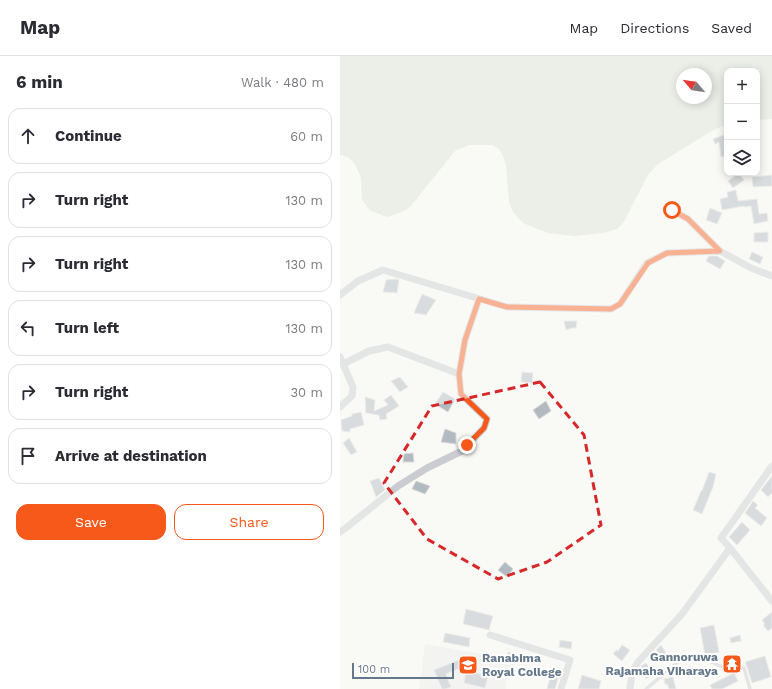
<!DOCTYPE html>
<meta charset="utf-8">
<style>
:root{--surface:#fff;--page:#f7f7f7;--text:#2b2b33;--muted:#7c7c81;--line:#e1e1e2;--accent:#f6591a}
body{margin:0;font-family:"Work Sans",sans-serif;background:var(--page);color:var(--text)}
.controls{position:absolute;right:12px;top:12px;display:grid;overflow:hidden;border-radius:8px;box-shadow:0 2px 10px #0003}
.controls button{width:36px;height:36px;display:grid;place-items:center;padding:0;border:0;border-bottom:1px solid var(--line);background:var(--surface);color:var(--text);font:20px sans-serif}
.compass{position:absolute;left:336px;top:12px;width:36px;height:36px;border-radius:50%;background:var(--surface);box-shadow:0 2px 10px #0003;rotate:299deg}
.scale{position:absolute;left:12px;bottom:10px;width:102px;box-sizing:border-box;padding-left:4px;border:2px solid #65788b;border-top:0;font-size:11px;line-height:14px;white-space:nowrap;color:#65788b;-webkit-text-stroke:3px #fff;paint-order:stroke}
.stop{position:absolute;width:12px;height:12px;margin:-9px;border:3px solid #f6591a;border-radius:50%;background:#fff}
.stop.end{background:#f6591a;border-color:#fff;box-shadow:0 1px 4px #0008}
.list{margin:0;padding:0;list-style:none}
h2{display:flex;justify-content:space-between;align-items:center;height:52px;margin:0;padding:0 16px;font-size:17px}
h2 small{font-size:13px;font-weight:400;color:var(--muted)}
.list li{display:grid;grid-template-columns:26px 1fr auto;gap:12px;align-items:center;box-sizing:border-box;height:56px;margin:0 8px 8px;padding:0 8px;border:1px solid var(--line);border-radius:12px}
.list b{display:block;font-size:15px;white-space:nowrap}
.list em{font-size:13px;font-style:normal;color:var(--muted)}
.actions{display:flex;gap:8px;padding:12px 16px}
.actions a{flex:1;padding:9px 0;border:1px solid var(--accent);border-radius:12px;text-align:center;font-size:14px;color:var(--accent)}
.actions .main{background:var(--accent);color:#fff}
.icon{flex:none;width:22px;height:22px;fill:none;stroke:currentColor;stroke-width:2;stroke-linecap:round;stroke-linejoin:round}
.map{position:relative;flex:none;width:432px;height:633px;overflow:hidden}
header{display:flex;align-items:center;gap:24px;box-sizing:border-box;height:56px;padding:0 20px;background:var(--surface);border-bottom:1px solid var(--line)}
header strong{font-size:19px}
nav{display:flex;gap:22px;margin-inline-start:auto;font-size:14px}
main{display:flex}
aside{flex:1;background:var(--surface)}
.map>svg:first-child{display:block}
.built{fill:#eaebea}
.green{fill:#dae2d7;fill-rule:evenodd}
.building{fill:#b1b9c1;stroke:#dbdbd9}
.lines{fill:none;stroke-linecap:round;stroke-linejoin:round}
.lane{stroke:#c9cdd1;stroke-width:3.5}
.street{stroke:#c9cdd1;stroke-width:7}
.route{stroke:#f6591a;stroke-width:5}
.marked{fill:none;stroke:#d62828;stroke-width:3;stroke-dasharray:8 5;stroke-linejoin:round}
.labels{text-anchor:middle;dominant-baseline:central;stroke-width:4;stroke-linejoin:round;paint-order:stroke}
.poi-label{font-size:12px;font-weight:bold;fill:#65788b;stroke:#fff;text-anchor:end}
</style>
<header>
<strong>Map</strong>
<nav><a>Map</a><a>Directions</a><a>Saved</a></nav>
</header>
<main>
<aside>
<h2>6 min<small>Walk · 480 m</small></h2>
<ul class="list">
<li><svg class="icon" aria-label="ahead" viewBox="0 0 24 24"><path d="M12 20V5M6 11l6-6 6 6"/></svg><div><b>Continue</b></div><em>60 m</em></li>
<li><svg class="icon" aria-label="right" viewBox="0 0 24 24"><path d="M7 20v-9h11M14 6l5 5-5 5"/></svg><div><b>Turn right</b></div><em>130 m</em></li>
<li><svg class="icon" aria-label="right" viewBox="0 0 24 24"><path d="M7 20v-9h11M14 6l5 5-5 5"/></svg><div><b>Turn right</b></div><em>130 m</em></li>
<li><svg class="icon" aria-label="left" viewBox="0 0 24 24"><path d="M17 20v-9H6M10 6l-5 5 5 5"/></svg><div><b>Turn left</b></div><em>130 m</em></li>
<li><svg class="icon" aria-label="right" viewBox="0 0 24 24"><path d="M7 20v-9h11M14 6l5 5-5 5"/></svg><div><b>Turn right</b></div><em>30 m</em></li>
<li><svg class="icon" aria-label="arrive" viewBox="0 0 24 24"><path d="M6 21V4h12l-3 4 3 4H6"/></svg><div><b>Arrive at destination</b></div></li>
</ul>
<div class="actions"><a class="main">Save</a><a>Share</a></div>
</aside>
<div class="map">
<svg width="432" height="633" viewBox="0 0 432 633">
<rect width="100%" height="100%" fill="#f9f9f6"/>
<path class="built" d="M85,588L175,604L166,625V633H79Z"/>
<path class="green" d="M0,0H432V63L417,64V15H387V69L375,73L318,108L308,119L283,167L277,173L263,177L234,180L208,177L183,167L173,156L169,146L166,109L163,100L159,93L152,89H129L115,95L70,151L62,156L47,161L31,155L22,144L21,122L15,108L9,102L2,99H0ZM342,18H366V42H342Z"/>
<path class="building" d="M384,79L387,89V100L381,101L379,86L375,88L373,83Z
M399,117L404,124L393,132L388,125Z
M432,119V130L413,131L412,121Z
M396,134L398,145L417,143L419,158L427,157L428,165L414,168L411,150L404,151V150L382,154L380,143L388,141L387,136Z
M370,152L382,157L377,168L366,164Z
M428,176V186H414V177Z
M412,196L423,201L420,208L409,203Z
M369,200H377L385,205L380,213L366,205Z
M56,223L59,224L57,237L43,236L46,224Z
M82,238L96,244L86,259L74,257Z
M224,265H237L236,272H232L226,274Z
M182,316L193,317L192,327L181,326Z
M60,321L68,331L60,336L51,325Z
M103,336L115,343L108,356L95,348Z
M51,339L59,350L46,358L47,363L40,364L39,359L26,357L25,341L35,344L34,355L48,349L44,344Z
M206,345L211,355L199,363L193,354Z
M21,356L24,369L10,373V376L2,375L1,364L12,360V358Z
M105,373L116,377V388L101,386Z
M9,382L17,396L11,399L3,387Z
M73,397L74,406H63L64,398Z
M369,416L376,418L373,431L362,458L353,454L361,435H362Z
M432,420V437L428,441L421,434Z
M39,422L45,434L36,441L30,425Z
M76,425L90,430L85,438L72,433Z
M413,445L418,449L415,452L427,462L421,470L405,457Z
M402,466L410,474L397,489L389,481Z
M165,506L173,513L167,521L158,514Z
M126,553L153,560L149,574L123,568Z
M432,556V572L428,575L423,569L425,568L422,564Z
M374,569L379,596L365,599L360,572Z
M105,577L130,582L129,591L103,586Z
M400,579L401,585L391,587L390,582Z
M220,584L232,586L231,593L219,591Z
M282,589L290,594L282,605L273,598L276,594L278,595Z
M321,589L329,602L323,606L316,594Z
M168,596L194,603L193,608L184,606L183,608L166,604Z
M425,600L431,621L412,627L407,611L405,606Z
M124,602L127,609L106,618L111,631L105,633H102L94,614Z
M306,607L314,617L306,623L300,614L301,610Z
M213,611L221,613L215,633H207Z
M126,615L148,620L145,632L124,627Z
M394,617L398,625L382,633H372L370,629Z
M242,619L261,625L259,633H238Z
M333,621L336,633H329L327,628H325L324,623Z"/>
<g class="lines">
<path class="lane" d="M306,633L340,604L369,605L385,612H404L410,633"/>
<path class="street" d="M332,154L348,163L380,195L411,212L432,220
M0,239L18,225L43,214L167,251L271,253L280,248L307,207L327,197L380,195
M0,301L13,331L12,340L0,351
M3,308L29,295L48,291L119,318
M0,476L7,471L58,430L87,412L122,395L144,372L147,363L121,338L119,318L125,284L139,243
M390,492L432,545
M150,579L230,604L221,633
M290,633L292,617L298,606L342,558L390,492L381,482L432,410"/>
</g>
<g class="lines">
<path class="route" d="M127,389L144,372L147,363L121,338L119,318L125,284L139,243L167,251L271,253L280,248L308,207L327,197L380,195L348,163L332,154"/>
</g>
<path d="M0 0H432V633H0ZM200,326L244,379L261,469L207,506L158,523L87,483L44,427L92,350Z" fill="#f9f9f6" fill-opacity=".55" fill-rule="evenodd"/>
<path class="marked" d="M200,326L244,379L261,469L207,506L158,523L87,483L44,427L92,350Z"/>
<defs>
<symbol id="temple-square" viewBox="-11 -11 22 22"><rect x="-9" y="-9" width="18" height="18" rx="4" fill="#f6591a" stroke="#fff"/><path d="M0-6L5-2H3V0L6.5 2.5H4V6H1.5V3h-3V6H-4V2.5H-6.5L-3 0V-2H-5Z" fill="#fff"/></symbol>
<symbol id="school-square" viewBox="-11 -11 22 22"><rect x="-9" y="-9" width="18" height="18" rx="4" fill="#f6591a" stroke="#fff"/><path d="M0-5L7-2L0 1L-7-2ZM-4 1L0 2.5L4 1V4Q0 6-4 4Z" fill="#fff"/></symbol>
</defs>
<g fill-rule="evenodd">
<use href="#temple-square" x="381" y="597" width="22" height="22"/>
<use href="#school-square" x="117" y="598" width="22" height="22"/>
</g>
<g class="labels">
<g class="poi-label">
<text x="378" y="601">Gannoruwa<tspan x="378" dy="14">Rajamaha Viharaya</tspan></text>
<text x="142" y="602" text-anchor="start">Ranabima<tspan x="142" dy="14">Royal College</tspan></text>
</g>
</g>
</svg>
<div class="controls">
<button>+</button>
<button>−</button>
<button><svg class="icon" aria-label="layers" viewBox="0 0 24 24"><path d="M12 4l9 5-9 5-9-5zM3 14l9 5 9-5"/></svg></button>
</div>
<svg class="compass" viewBox="-18 -18 36 36"><path d="M0-13l5 13h-10z" fill="#e53935"/><path d="M0 13l5-13h-10z" fill="#7c7c81"/></svg>
<div class="scale">100 m</div>
<div class="stop" style="left:332px;top:154px"></div>
<div class="stop end" style="left:127px;top:389px"></div>
</div>
</main>
